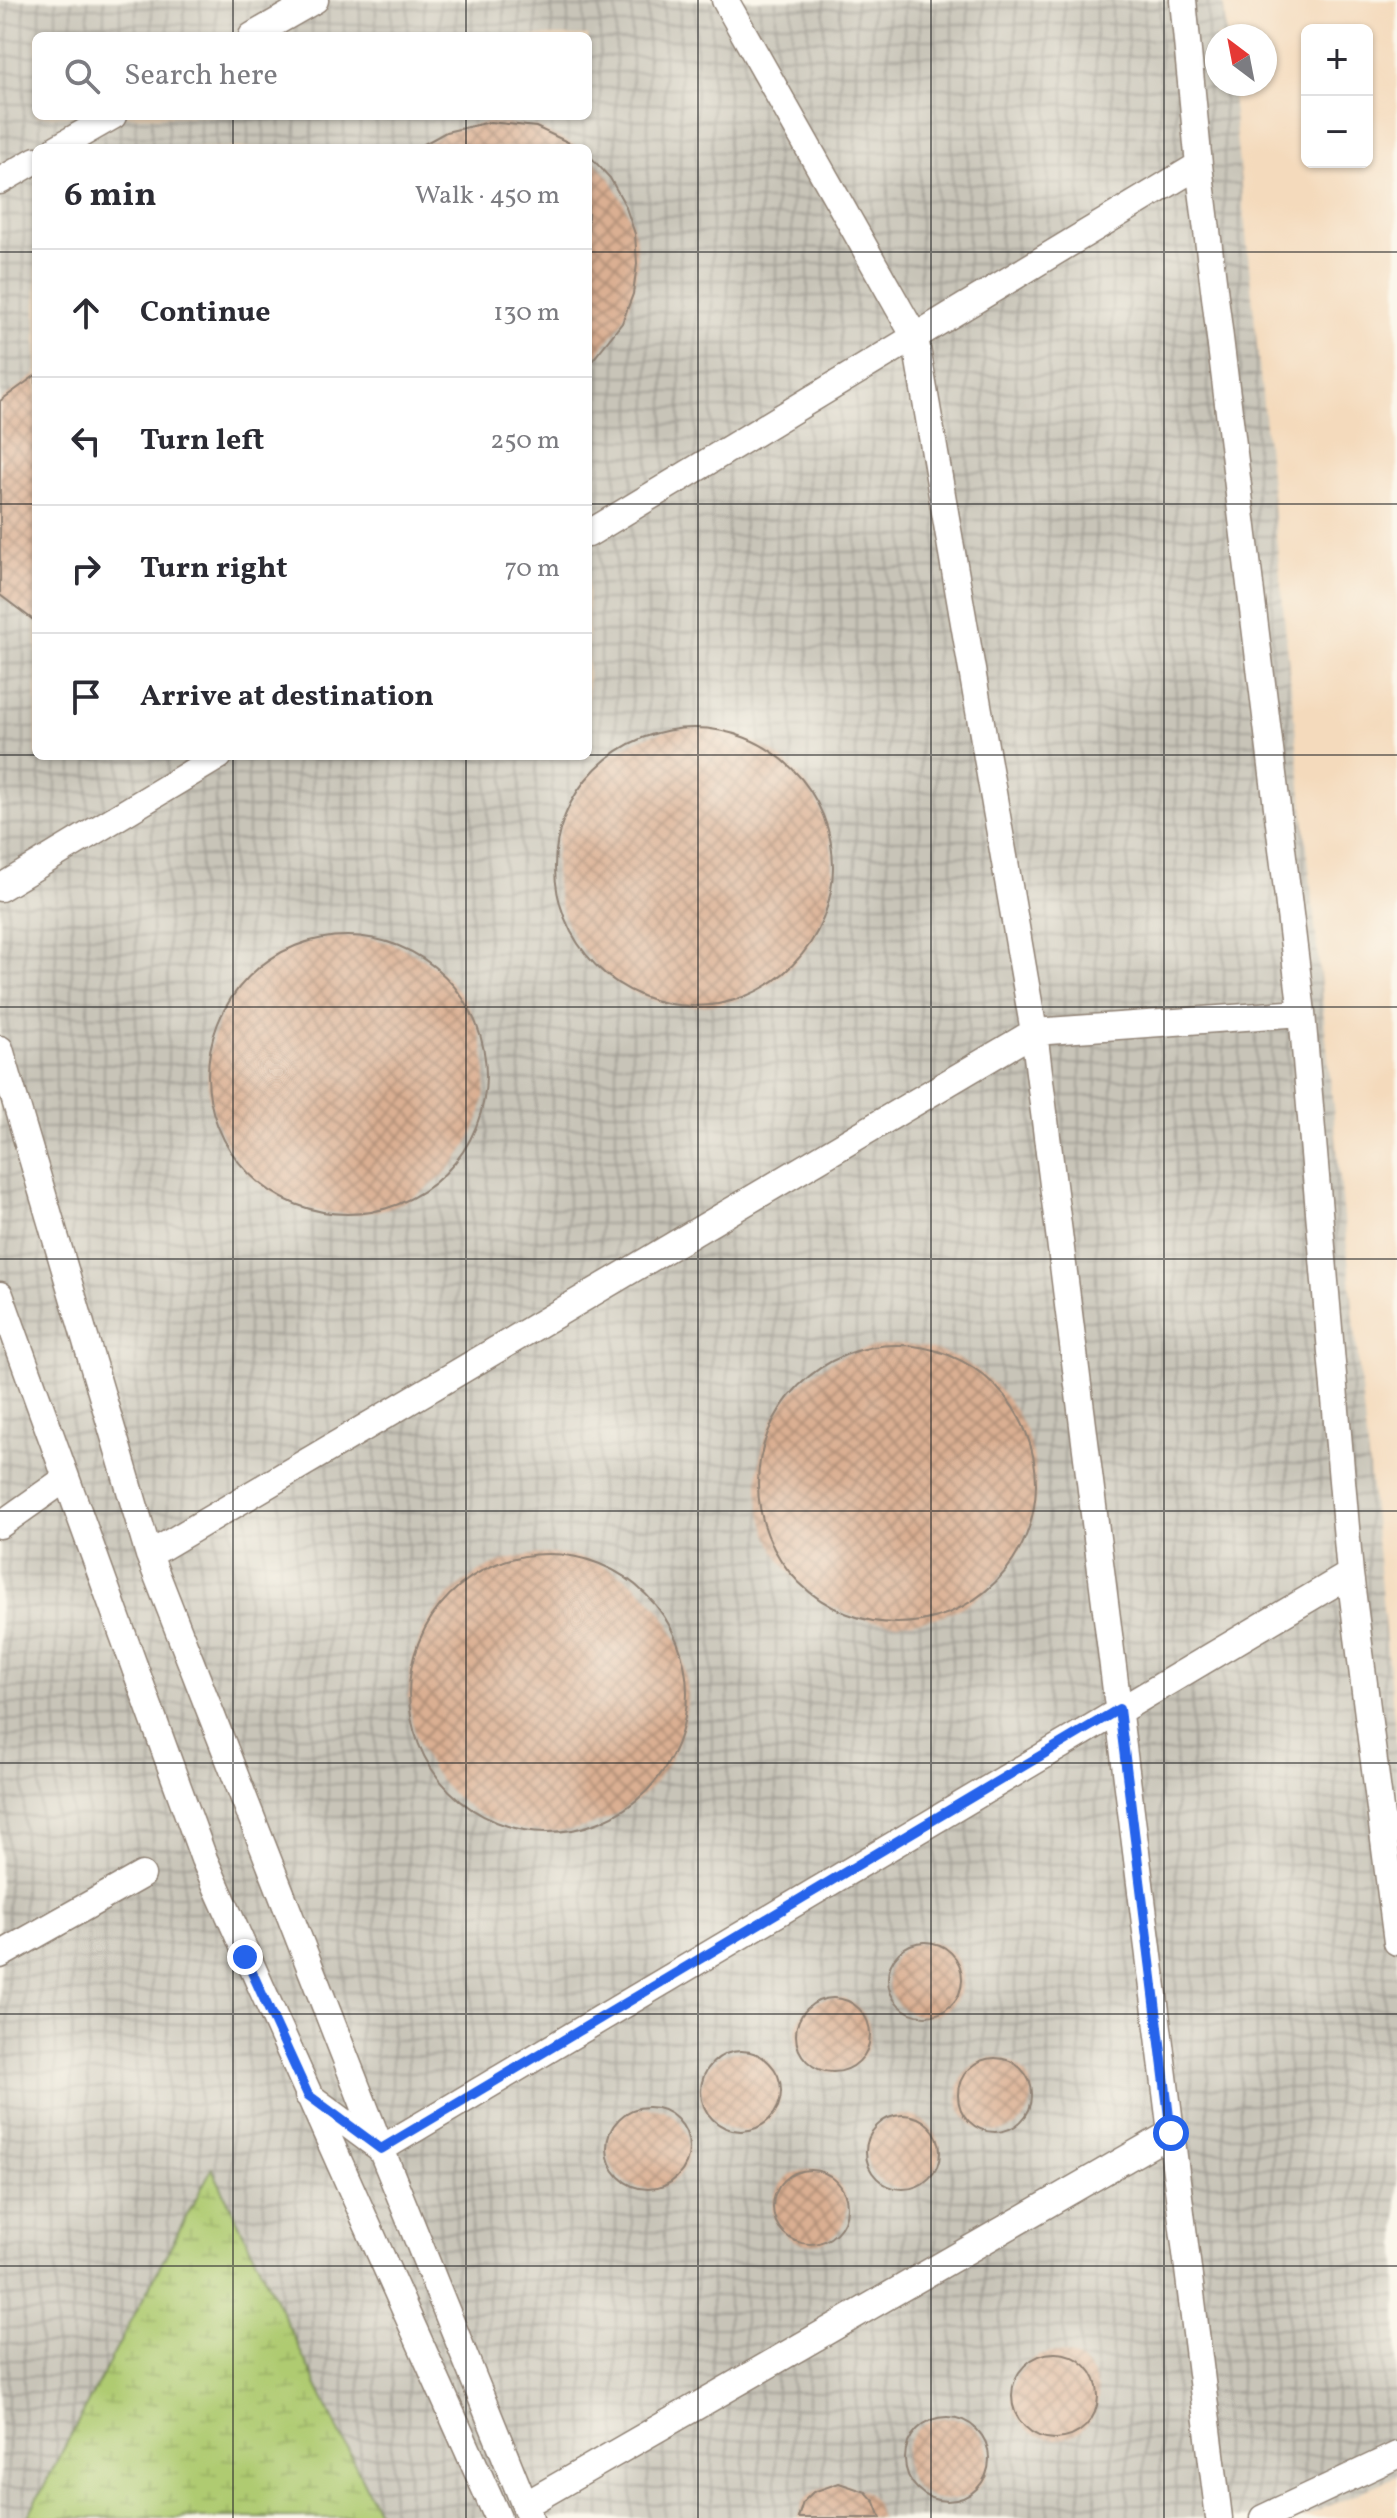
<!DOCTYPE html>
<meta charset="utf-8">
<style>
:root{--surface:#fff;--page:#f7f7f7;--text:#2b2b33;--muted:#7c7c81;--line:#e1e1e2}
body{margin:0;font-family:Vollkorn,serif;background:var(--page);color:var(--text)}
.controls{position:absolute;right:24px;top:24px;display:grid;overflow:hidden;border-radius:12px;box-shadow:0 2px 6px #0004}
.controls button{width:72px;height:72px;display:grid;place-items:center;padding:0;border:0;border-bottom:2px solid var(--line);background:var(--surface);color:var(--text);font:40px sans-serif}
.compass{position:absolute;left:1205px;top:24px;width:72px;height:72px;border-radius:50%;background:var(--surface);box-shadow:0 2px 6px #0004;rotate:328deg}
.stop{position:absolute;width:24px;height:24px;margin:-18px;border:6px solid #2563eb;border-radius:50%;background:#fff}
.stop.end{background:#2563eb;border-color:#fff;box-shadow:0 2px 8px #0008}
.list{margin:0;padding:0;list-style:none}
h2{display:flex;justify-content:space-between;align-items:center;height:104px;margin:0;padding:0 32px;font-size:34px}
h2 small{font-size:26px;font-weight:400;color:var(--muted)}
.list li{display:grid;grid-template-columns:52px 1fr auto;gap:24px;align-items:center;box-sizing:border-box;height:128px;padding:0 32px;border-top:2px solid var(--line)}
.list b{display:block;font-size:30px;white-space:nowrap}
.list em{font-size:26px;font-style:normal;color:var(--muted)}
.icon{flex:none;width:44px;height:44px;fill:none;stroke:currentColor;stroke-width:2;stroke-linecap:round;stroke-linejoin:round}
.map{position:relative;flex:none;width:1397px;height:2518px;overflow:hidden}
.search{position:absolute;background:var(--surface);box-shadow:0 2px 6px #0004;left:32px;top:32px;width:560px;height:88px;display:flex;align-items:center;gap:20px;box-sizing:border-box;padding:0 28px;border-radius:12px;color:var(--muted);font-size:30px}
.panel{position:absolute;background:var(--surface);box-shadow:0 2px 6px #0004;left:32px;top:144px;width:560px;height:616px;border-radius:12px}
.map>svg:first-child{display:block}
.industrial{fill:url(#industrial-grid);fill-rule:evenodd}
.wetland{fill:url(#wetland-marsh);stroke:#6d7b4e;stroke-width:2}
.building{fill:url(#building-cross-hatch)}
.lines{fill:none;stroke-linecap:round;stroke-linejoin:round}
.minor-casing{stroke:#908274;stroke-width:29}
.minor{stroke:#fff;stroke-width:26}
.route{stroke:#2563eb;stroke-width:10}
.grid{fill:none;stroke:#2b2b2b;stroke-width:2;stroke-opacity:0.55}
</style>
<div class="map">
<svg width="1397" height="2518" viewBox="0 0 1397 2518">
<defs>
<pattern id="industrial-grid" width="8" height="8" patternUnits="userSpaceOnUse" patternTransform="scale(2)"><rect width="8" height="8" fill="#c8c4b8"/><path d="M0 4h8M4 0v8" fill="none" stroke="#a39f96"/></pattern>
<pattern id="wetland-marsh" width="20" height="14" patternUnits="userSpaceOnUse" patternTransform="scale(2)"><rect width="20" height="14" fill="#afcb71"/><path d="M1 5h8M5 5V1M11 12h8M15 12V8" fill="none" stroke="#97ae62"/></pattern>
<pattern id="building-cross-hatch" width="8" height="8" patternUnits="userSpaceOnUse" patternTransform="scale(2)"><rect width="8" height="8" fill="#daaf92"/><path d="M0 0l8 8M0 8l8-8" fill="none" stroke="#b18f77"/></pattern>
</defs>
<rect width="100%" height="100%" fill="#fbf7ec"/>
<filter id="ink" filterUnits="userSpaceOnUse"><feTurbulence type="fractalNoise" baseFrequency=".0125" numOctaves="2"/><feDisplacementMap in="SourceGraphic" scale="16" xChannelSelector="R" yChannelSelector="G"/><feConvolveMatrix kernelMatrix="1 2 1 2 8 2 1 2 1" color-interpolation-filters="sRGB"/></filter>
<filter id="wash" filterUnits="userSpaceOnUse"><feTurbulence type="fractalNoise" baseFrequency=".006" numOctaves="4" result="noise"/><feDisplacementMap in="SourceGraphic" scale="32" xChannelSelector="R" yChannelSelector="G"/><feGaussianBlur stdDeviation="1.8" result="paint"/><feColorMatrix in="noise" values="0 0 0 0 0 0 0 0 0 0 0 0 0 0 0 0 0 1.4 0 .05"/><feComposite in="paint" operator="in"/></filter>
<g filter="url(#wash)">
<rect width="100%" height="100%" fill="#f4dabc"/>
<path class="industrial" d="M0,0H1223L1227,36H1217V84H1231L1397,1749V2476L1302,2518H0ZM36,36H588V116H36ZM36,148H588V756H36Z"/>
<path class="wetland" d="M212,2168L381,2518H27Z"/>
<g id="blocks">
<path class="building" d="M490,122L536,127L580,148H417L446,132Z
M588,154L610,178L625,205L635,234L637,264L633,294L622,323L588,366Z
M36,375V622L0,595V401Z
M555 867a139 139 0 1 1 278 0a139 139 0 1 1-278 0Z
M208 1075a139 139 0 1 1 278 0a139 139 0 1 1-278 0Z
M758 1484a139 139 0 1 1 278 0a139 139 0 1 1-278 0Z
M409 1693a139 139 0 1 1 278 0a139 139 0 1 1-278 0Z
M888 1979a37 37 0 1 1 74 0a37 37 0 1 1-74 0Z
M796 2035a37 37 0 1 1 74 0a37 37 0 1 1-74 0Z
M701 2091a40 40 0 1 1 80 0a40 40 0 1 1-80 0Z
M958 2095a37 37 0 1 1 74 0a37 37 0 1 1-74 0Z
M607 2148a41 41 0 1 1 82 0a41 41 0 1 1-82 0Z
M866 2152a37 37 0 1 1 74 0a37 37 0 1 1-74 0Z
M773 2207a37 37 0 1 1 74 0a37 37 0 1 1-74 0Z
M1012 2396a43 43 0 1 1 86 0a43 43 0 1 1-86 0Z
M905 2459a42 42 0 1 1 84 0a42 42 0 1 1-84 0Z
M839,2483L866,2492L875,2502L881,2518H798L803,2502L813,2492Z"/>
</g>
</g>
<g filter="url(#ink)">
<use href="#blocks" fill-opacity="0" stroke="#908274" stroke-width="2"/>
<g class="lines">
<defs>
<path id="minor" d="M725,0L915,337L1034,1032L1219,2518
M252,36L315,0
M57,148L113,116
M0,181L36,160
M588,534L1199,165
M0,888L219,756
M0,1049L149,1555L381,2149L530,2518
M0,1295L204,1859L498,2518
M0,1525L65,1479
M149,1555L1034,1032L1302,1013
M1350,1574L1397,1942
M0,1955L142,1875
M308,2095L381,2149L1350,1574L1302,1013L1199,165L1183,0
M525,2505L1171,2133
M1263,2518L1397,2455"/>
</defs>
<use href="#minor" class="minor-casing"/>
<use href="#minor" class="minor"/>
</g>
</g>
<g class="lines" filter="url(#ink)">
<path class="route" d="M245,1957L308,2095L381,2149L1119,1709L1171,2133"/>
</g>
<path class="grid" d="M233,0V36M466,0V36M698,0V2518M931,0V2518M1164,0V2518M233,116V148M466,116V148M0,252H36M588,252H1397M0,504H36M588,504H1397M0,755H36M588,755H1397M233,756V2518M466,756V2518M0,1007H1397M0,1259H1397M0,1511H1397M0,1763H1397M0,2014H1397M0,2266H1397"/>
</svg>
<div class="controls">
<button>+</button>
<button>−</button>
</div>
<svg class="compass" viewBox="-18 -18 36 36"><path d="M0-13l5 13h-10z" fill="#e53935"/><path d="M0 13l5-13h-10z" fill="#7c7c81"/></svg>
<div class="stop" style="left:1171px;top:2133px"></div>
<div class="stop end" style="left:245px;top:1957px"></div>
<div class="search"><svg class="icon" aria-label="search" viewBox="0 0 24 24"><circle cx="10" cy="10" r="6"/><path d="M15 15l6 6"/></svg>Search here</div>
<section class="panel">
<h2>6 min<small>Walk · 450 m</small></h2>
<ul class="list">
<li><svg class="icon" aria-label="ahead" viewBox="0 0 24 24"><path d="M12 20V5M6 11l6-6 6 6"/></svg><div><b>Continue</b></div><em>130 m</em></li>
<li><svg class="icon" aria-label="left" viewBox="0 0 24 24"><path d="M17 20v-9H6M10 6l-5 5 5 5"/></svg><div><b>Turn left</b></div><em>250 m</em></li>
<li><svg class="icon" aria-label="right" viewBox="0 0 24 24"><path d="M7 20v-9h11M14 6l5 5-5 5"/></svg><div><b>Turn right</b></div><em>70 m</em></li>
<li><svg class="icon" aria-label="arrive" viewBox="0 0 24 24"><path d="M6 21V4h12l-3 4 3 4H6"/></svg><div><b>Arrive at destination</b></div></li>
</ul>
</section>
</div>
